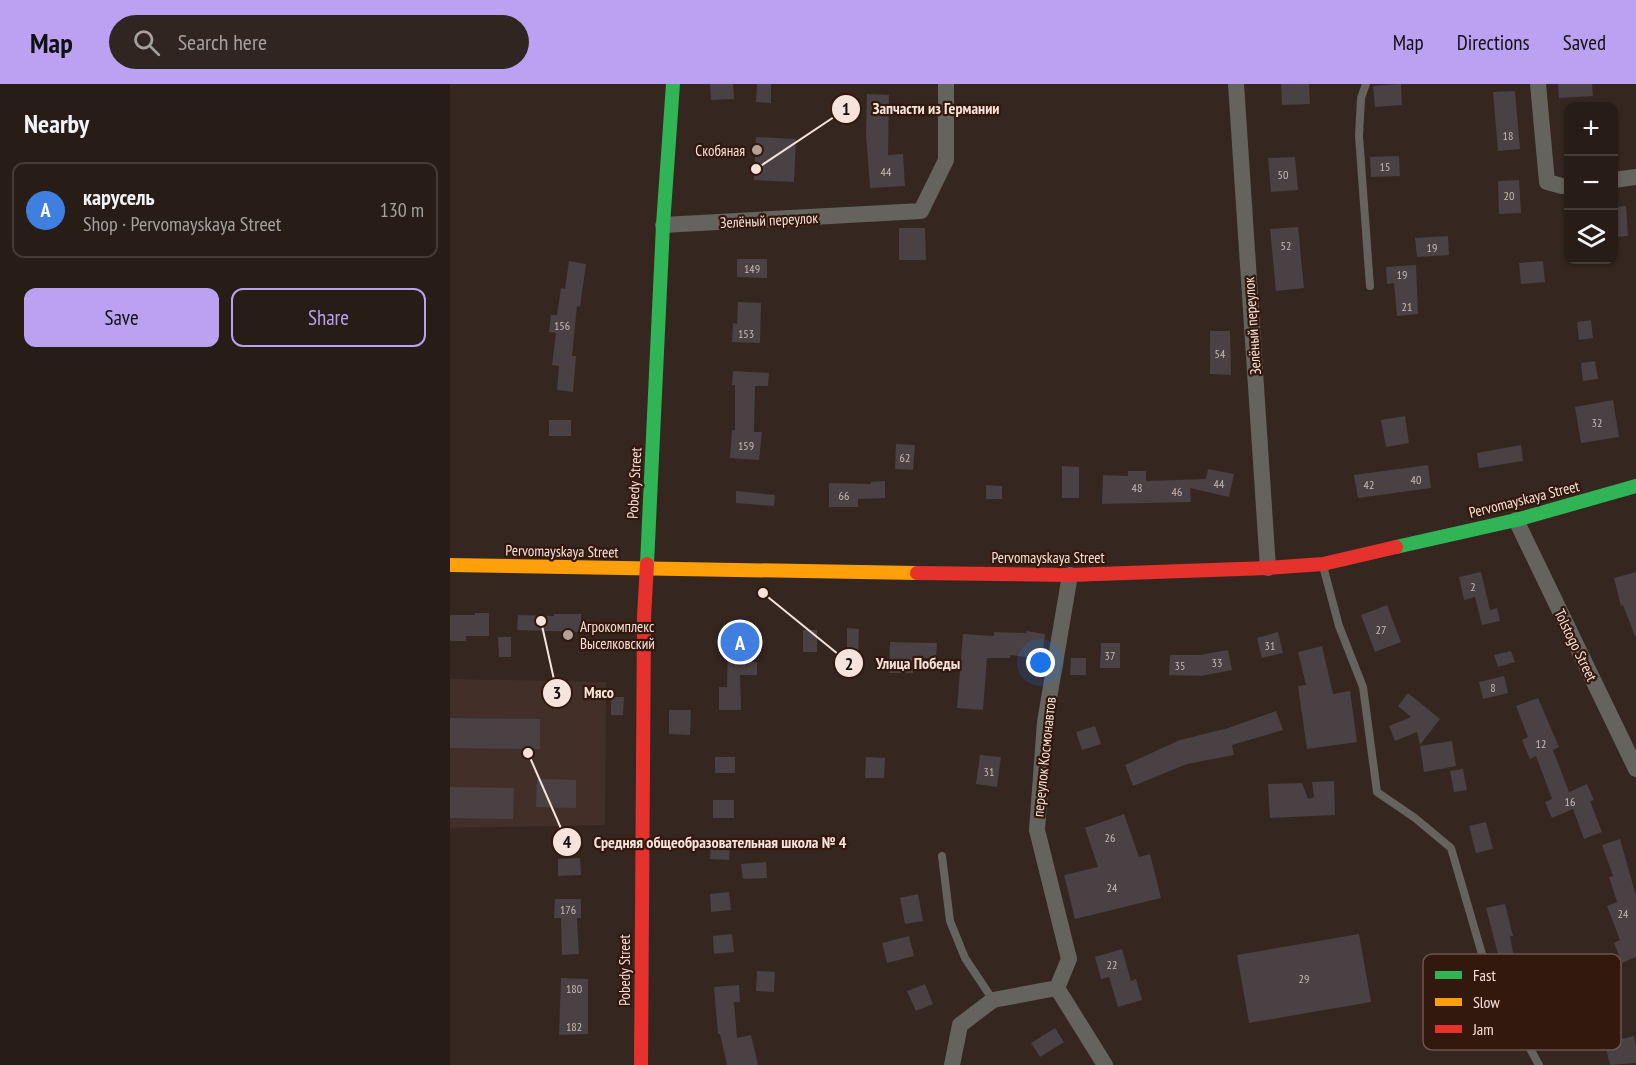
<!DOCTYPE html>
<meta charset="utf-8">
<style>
:root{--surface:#281c17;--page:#302520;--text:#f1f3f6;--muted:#a5a1a1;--line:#443a36;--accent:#bca0f2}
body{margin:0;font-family:"PT Sans Narrow",sans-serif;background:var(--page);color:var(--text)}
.controls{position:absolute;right:18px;top:18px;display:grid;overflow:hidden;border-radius:12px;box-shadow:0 2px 4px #0004}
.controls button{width:54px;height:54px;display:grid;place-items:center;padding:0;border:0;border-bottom:2px solid var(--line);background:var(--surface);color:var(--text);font:30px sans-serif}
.you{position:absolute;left:591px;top:579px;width:21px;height:21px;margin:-15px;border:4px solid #fff;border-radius:50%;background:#1a73e8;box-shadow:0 0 0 9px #1a73e833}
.badge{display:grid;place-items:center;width:39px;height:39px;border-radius:50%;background:var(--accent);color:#fff;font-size:20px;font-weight:700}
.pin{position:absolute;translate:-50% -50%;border:3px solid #fff;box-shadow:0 2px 6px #0006}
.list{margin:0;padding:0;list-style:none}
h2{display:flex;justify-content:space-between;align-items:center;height:78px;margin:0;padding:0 24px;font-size:26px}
h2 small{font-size:20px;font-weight:400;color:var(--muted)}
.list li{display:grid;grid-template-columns:39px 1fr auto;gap:18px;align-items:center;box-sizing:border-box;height:96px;margin:0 12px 12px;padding:0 12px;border:2px solid var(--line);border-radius:12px}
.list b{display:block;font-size:22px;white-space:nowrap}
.list p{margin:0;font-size:20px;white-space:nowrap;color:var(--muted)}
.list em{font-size:20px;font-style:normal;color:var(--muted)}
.actions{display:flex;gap:12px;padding:18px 24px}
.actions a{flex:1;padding:14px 0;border:2px solid var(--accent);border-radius:12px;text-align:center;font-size:21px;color:var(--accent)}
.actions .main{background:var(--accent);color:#111}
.icon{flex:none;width:33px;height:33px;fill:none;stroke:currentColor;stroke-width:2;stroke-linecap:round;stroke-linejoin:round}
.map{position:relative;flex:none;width:1186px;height:981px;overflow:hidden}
header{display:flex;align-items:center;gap:36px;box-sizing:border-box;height:84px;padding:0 30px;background:var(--accent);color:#111}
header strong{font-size:28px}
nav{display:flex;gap:33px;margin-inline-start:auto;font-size:21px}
.search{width:420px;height:54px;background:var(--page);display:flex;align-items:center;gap:15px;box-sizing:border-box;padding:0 21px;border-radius:33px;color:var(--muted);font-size:22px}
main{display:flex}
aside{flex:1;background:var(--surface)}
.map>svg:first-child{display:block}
.education{fill:#423028}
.building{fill:#4a4144}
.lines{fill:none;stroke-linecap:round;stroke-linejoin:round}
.lane{stroke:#65635d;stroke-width:8}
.street{stroke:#65635d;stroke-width:16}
.fast{stroke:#30b455;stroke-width:14}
.slow{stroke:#ff9f0a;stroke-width:14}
.jam{stroke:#e5322d;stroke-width:14}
.poi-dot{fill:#b2a199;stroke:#33180e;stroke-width:2}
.labels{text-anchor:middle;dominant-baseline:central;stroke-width:4.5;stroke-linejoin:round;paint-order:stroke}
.number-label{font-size:12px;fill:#cbbab5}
.poi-label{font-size:15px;fill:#f6e3db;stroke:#33180e;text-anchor:end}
.street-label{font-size:15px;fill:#f6e3db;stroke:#33180e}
.key{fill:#33180e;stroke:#6e554c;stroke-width:1.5}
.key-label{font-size:16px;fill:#f6e3db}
.leader{fill:none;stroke:#f6e3db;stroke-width:2}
.callout-dot{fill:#f6e3db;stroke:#33180e;stroke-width:2}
.mark-label{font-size:18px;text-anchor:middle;font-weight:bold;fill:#111}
.callout-label{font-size:16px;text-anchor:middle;font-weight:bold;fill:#f6e3db;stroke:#33180e;stroke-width:4.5;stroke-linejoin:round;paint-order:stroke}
</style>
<header>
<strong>Map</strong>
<div class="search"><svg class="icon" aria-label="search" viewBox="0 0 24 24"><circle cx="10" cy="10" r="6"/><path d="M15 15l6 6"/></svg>Search here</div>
<nav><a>Map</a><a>Directions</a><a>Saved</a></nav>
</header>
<main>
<aside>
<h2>Nearby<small></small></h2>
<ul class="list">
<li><span class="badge" style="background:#3f7fe0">A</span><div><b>карусель</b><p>Shop · Pervomayskaya Street</p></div><em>130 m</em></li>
</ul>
<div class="actions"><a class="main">Save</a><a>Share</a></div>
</aside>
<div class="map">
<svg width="1186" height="981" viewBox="0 0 1186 981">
<rect width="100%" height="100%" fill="#35261f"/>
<path class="education" d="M0,595L156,598L155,741L0,744Z"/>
<path class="building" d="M260,0H283L284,15L261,16Z
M307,0H321V19L306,18Z
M831,0H859L860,20L832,21Z
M951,0L952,21L925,23L923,2Z
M1108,0H1142L1143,12L1109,14Z
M1065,7L1070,65L1048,67L1043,8Z
M417,10L439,11L438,71L453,70L455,102L420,104L416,50Z
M306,53L346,55L344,98L304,96Z
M949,72L950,92L921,93L920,73Z
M845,73L848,106L821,108L818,74Z
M1069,96L1071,129L1049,130L1048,97Z
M1176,122L1178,152L1164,153V123Z
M848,143L854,204L826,207L820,145Z
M449,144H475L476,176H449Z
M998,152L999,171L967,173L965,154Z
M287,175H317V194L287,193Z
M119,177L136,180L130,223L127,222L122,272H126L123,308L107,306L109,282L102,281L106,249L99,248L101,231H107L111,204L115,205Z
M1093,177L1095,198L1071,200L1069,179Z
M966,181L968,230L947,232L944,199L937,200L936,183Z
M288,218L311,219L310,259L282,258L283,239L287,240Z
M1141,236L1143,254L1129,256L1127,238Z
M760,247H780L781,291L760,290Z
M1145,277L1148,295L1133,297L1131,279Z
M283,287L319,289L318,302H305L304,348H312L309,376L280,374L282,346H285V301H282Z
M1163,316L1169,353L1131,359L1125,323Z
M955,332L959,359L936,363L931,336Z
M99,336H121V352H99Z
M446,360L465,361L463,386L445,385Z
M1071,361L1073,377L1029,384L1027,369Z
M978,381L981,404L908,414L904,391Z
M612,382L629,383V414H612Z
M758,385L784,390L779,413L740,404L741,418L652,420L653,391L678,392V387H696V397L756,395Z
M435,397V414L408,415V423H379V399L421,400V398Z
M536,401L552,402V415H536Z
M286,407L325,411L324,422L286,419Z
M1031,488L1040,526L1047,524L1050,537L1032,541L1025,513L1014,516L1009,493Z
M1186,488V552H1185L1173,521L1171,522L1164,494Z
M937,521L951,558L925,568L911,531Z
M25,529H39V552H16V557H0V531H25Z
M104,530H131V548L67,546L68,531L104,532Z
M397,544L409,545L408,574H397Z
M353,546H367V568H353Z
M576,547L595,550L592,575L560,571V574H537L533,626L507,624L513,550L544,552V548L576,549Z
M828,548L833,569L812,574L807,554Z
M278,549H302V578H307V591H290L291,626H269V603H277Z
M48,553H61V573H49Z
M440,558L487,559L486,575L463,573V589H439Z
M651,559H670V584H650Z
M872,562L883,610L900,607L907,658L857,665L848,602L856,601L848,568Z
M778,566L782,586L751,592L719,591L720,571H750Z
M1061,567L1065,578L1048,583L1044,571Z
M621,574H636V591H620Z
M1054,592L1058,609L1033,615L1029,598Z
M958,609L990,635L970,661L967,648L945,657L939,642L961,633L948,622Z
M161,613H174L173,631H161Z
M1088,614L1109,663L1103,666L1119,708L1137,700L1144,716L1140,717L1152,748L1134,755L1123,725L1102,734L1095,718L1102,715L1086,672L1080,675L1072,656L1078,653L1066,622Z
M219,626H241L240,651L219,650Z
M826,627L833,646L782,661L784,671L737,680L683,702L675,681L730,656L778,644Z
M0,634L90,635V665L0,664Z
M645,642L651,660L632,666L626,648Z
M1002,657L1006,682L974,688L970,662Z
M530,671L551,673L547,703L526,700Z
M265,673H285V689H265Z
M416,673L435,674L434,694H415Z
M1013,685L1017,706L1004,708L1000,687Z
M87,695L126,696V724L86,723Z
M884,697L885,731L820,734L818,700L852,699L858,715L864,713L862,698Z
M0,703L64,704L63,735L0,734Z
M263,716H284V734H263Z
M674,730L689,773L700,770L711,814L625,835L614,791L648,783L635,744Z
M1036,738L1043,765L1026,769L1019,742Z
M1170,755L1186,812V873L1172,879L1164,859L1170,856L1157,822L1167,818L1159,793L1163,792L1152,761Z
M261,761L280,762L279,776L260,775Z
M130,774L131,791L108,792V775Z
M316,778L317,794L293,795L291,780Z
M279,808L281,826L261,828L260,810Z
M468,810L473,837L455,840L450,814Z
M105,815H131V834H127L129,870L112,871L111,834H104Z
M1055,820L1063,852H1060L1071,912L1056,916L1048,870L1036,824Z
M282,850L284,868L264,870L263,852Z
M909,850L921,918L799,939L787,871Z
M459,852L464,872L437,879L432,859Z
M672,865L681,897L686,895L692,916L668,923L659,893L651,895L645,873Z
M307,887L325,888L324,908L306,907Z
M111,894L138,895V950L109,951Z
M475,900L483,920L466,927L457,907Z
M289,901L290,918H284L287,954L301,951L308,981H277L270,950H268L264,903Z
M605,944L614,958L590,973L581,959Z
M1184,952L1186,962V979L1160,981L1155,959Z"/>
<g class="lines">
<path class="lane" d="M916,0L911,14L909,52L920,202
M873,482L889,542L913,603L927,708L965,734L1001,764L1046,918L1076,957L1089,981
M492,772L500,837L515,874L543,916"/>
<path class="street" d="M786,0L818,484
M1088,0L1097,98L1112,102H1118
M1164,96L1186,93
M213,141L471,127L496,76V0
M1066,436L1186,685
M620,491L595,638L587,746L619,875L607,904L655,981
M502,981L510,941L543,916L607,904"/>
<path class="fast" d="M946,463L1066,436L1186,402
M197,480L213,141L223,0"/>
<path class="slow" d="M0,481L467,489"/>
<path class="jam" d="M467,489L620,491L818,484L873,480L946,463
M191,981L194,533L197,480"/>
</g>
<g class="poi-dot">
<circle cx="307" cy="66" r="6"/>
<circle cx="118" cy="551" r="6"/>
</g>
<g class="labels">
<g class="number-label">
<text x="1058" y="51">18</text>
<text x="935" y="82">15</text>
<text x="436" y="87">44</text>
<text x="833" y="90">50</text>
<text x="1059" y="111">20</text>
<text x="836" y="161">52</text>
<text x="982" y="163">19</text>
<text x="302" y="184">149</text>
<text x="952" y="190">19</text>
<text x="957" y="222">21</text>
<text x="112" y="241">156</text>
<text x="296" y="249">153</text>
<text x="770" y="269">54</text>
<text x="1147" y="338">32</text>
<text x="296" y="361">159</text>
<text x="455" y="373">62</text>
<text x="966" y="395">40</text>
<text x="769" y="399">44</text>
<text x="919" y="400">42</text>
<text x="687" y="403">48</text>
<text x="727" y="407">46</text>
<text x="394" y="411">66</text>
<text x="1023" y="502">2</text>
<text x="931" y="545">27</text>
<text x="820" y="561">31</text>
<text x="660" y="571">37</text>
<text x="767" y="578">33</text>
<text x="730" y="581">35</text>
<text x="1043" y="603">8</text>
<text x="1091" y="659">12</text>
<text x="539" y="687">31</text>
<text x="1120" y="717">16</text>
<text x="660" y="753">26</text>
<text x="662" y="803">24</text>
<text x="118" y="825">176</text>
<text x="1173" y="829">24</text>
<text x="662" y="880">22</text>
<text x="854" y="894">29</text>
<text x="124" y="904">180</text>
<text x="124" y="942">182</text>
</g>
<g class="poi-label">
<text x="295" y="66">Скобяная</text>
<text x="130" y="542" text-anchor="start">Агрокомплекс<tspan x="130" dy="17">Выселковский</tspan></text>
</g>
<g class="street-label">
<text transform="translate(319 136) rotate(-3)">Зелёный переулок</text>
<text transform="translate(802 242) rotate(-94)">Зелёный переулок</text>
<text transform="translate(184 399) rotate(-87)">Pobedy Street</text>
<text transform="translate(1074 415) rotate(-14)">Pervomayskaya Street</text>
<text transform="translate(112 467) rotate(1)">Pervomayskaya Street</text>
<text x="598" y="473">Pervomayskaya Street</text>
<text transform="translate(1126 561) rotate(64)">Tolstogo Street</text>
<text transform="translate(594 673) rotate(-84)">переулок Космонавтов</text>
<text transform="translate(174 886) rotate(-90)">Pobedy Street</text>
</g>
</g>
<rect x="973" y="870" width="198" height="96" rx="9" class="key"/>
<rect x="985" y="887" width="27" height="8" fill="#30b455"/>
<rect x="985" y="914" width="27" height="8" fill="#ff9f0a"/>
<rect x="985" y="941" width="27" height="8" fill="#e5322d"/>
<g class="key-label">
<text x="1023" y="897">Fast</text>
<text x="1023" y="924">Slow</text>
<text x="1023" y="951">Jam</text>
</g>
<path class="leader" d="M306 85L396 25M313 509L399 579M91 537L107 609M78 669L117 758"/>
<g class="callout-dot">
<circle cx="306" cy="85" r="6"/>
<circle cx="313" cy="509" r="6"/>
<circle cx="91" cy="537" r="6"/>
<circle cx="78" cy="669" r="6"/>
<circle cx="396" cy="25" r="15"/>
<circle cx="399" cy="579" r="15"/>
<circle cx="107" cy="609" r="15"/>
<circle cx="117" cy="758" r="15"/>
</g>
<g class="mark-label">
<text x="396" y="31">1</text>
<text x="399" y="586">2</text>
<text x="107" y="615">3</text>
<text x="117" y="764">4</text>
</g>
<g class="callout-label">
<text x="486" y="30">Запчасти из Германии</text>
<text x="468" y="585">Улица Победы</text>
<text x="149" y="614">Мясо</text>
<text x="270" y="764">Средняя общеобразовательная школа № 4</text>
</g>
</svg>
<div class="controls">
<button>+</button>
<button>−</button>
<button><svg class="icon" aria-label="layers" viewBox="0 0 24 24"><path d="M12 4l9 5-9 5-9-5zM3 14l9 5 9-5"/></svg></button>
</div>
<div class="you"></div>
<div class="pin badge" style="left:290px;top:558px;background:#3f7fe0">A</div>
</div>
</main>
